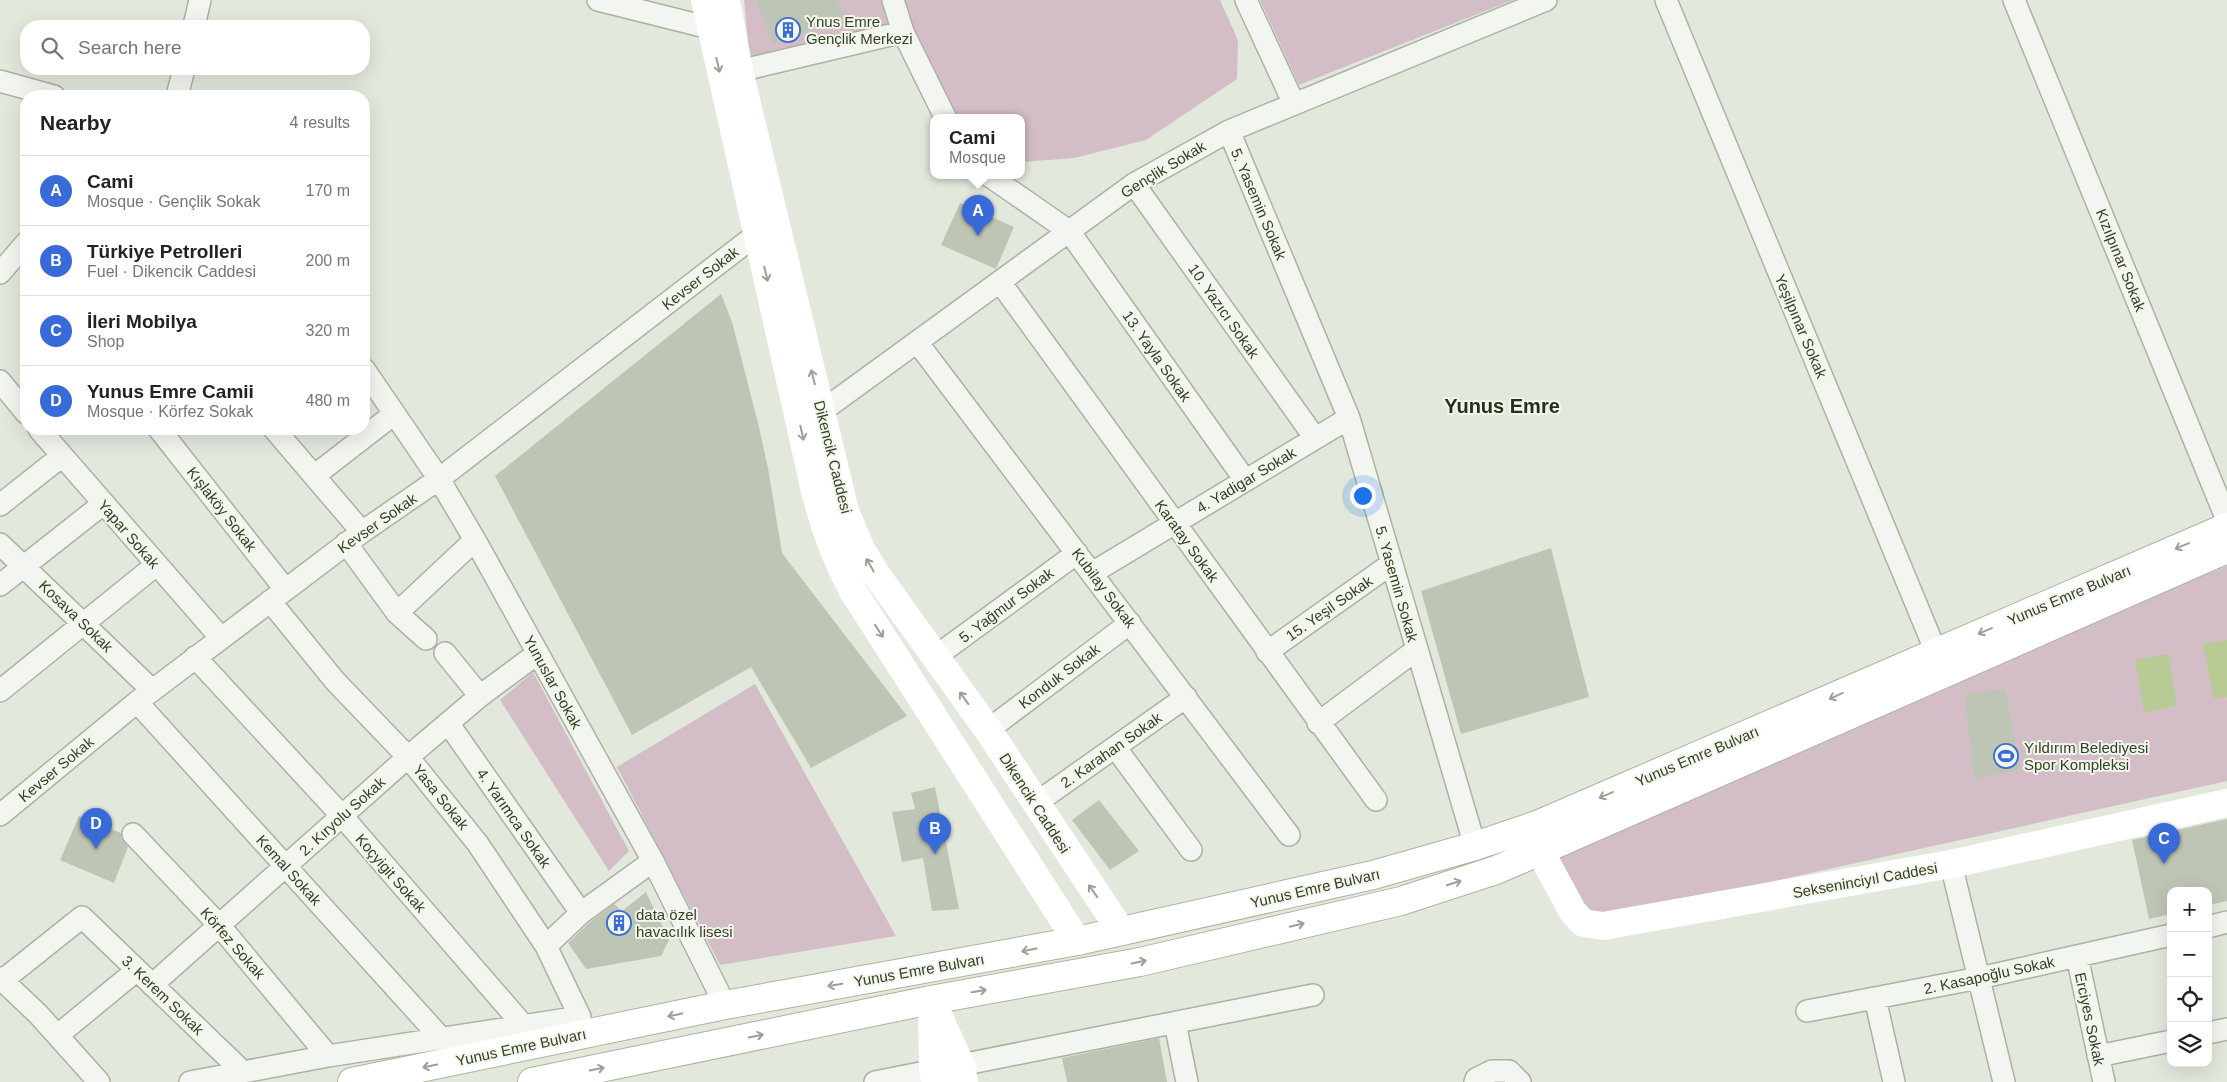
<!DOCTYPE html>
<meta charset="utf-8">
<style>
:root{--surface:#fff;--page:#f2f2f2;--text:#222;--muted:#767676;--line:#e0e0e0;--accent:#386bd8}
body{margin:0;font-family:Arial,sans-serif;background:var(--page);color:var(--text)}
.controls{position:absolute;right:15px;bottom:15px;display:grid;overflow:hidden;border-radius:10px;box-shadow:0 5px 20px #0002}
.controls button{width:45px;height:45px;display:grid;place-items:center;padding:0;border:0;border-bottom:1px solid var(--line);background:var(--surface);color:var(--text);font:25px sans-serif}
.you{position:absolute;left:1362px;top:495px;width:18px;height:18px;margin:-12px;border:4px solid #fff;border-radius:50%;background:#1a73e8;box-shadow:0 0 0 8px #1a73e833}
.badge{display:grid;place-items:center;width:32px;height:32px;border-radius:50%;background:var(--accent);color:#fff;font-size:16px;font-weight:700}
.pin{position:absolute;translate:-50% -41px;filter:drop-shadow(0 1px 2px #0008)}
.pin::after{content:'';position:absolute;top:26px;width:18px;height:15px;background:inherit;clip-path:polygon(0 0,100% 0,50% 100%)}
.popup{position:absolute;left:930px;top:114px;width:95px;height:65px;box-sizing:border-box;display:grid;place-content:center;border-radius:10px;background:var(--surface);filter:drop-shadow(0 1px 4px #0005);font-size:16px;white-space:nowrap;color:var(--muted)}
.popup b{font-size:19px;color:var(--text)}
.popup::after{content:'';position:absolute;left:50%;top:100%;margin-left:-10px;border:10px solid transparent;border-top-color:var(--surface)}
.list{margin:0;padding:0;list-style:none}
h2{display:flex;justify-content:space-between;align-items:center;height:65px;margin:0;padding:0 20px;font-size:21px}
h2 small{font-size:16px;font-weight:400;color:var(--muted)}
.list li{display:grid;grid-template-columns:32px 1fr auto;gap:15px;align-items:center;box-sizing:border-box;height:70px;padding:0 20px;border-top:1px solid var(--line)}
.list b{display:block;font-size:19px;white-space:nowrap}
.list p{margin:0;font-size:16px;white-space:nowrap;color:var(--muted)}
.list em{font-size:16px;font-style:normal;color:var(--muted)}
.icon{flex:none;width:28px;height:28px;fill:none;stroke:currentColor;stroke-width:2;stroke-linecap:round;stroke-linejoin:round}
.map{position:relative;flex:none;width:2227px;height:1082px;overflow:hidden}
.search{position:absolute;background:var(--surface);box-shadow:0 5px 20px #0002;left:20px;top:20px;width:350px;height:55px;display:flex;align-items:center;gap:12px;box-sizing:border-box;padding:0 18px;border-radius:20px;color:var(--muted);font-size:19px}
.panel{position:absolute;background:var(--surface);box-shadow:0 5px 20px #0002;left:20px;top:90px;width:350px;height:345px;border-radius:20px}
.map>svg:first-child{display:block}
.green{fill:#d3bec7}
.water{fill:#b8cb95}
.building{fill:#bec5b4}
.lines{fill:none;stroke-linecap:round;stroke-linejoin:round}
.minor-casing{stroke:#abb2a2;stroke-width:24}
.primary-casing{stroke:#aab59c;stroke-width:30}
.minor{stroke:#f3f6f0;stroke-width:21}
.secondary{stroke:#fff;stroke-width:28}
.primary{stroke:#fff;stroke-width:28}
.oneway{stroke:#9aa092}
.labels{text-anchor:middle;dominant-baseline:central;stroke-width:4;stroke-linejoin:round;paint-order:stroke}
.poi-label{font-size:15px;fill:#344026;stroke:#f2f6ed;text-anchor:start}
.street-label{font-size:15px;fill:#344026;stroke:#f2f6ed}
.district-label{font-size:20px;font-weight:bold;fill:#243118;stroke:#f2f6ed}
</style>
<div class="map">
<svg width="2227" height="1082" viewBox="0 0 2227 1082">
<rect width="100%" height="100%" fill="#e3e8dd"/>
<path class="green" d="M744,0H1220L1238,40L1237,79L1146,140L1074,158L1022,162V117H952L894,31L750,64Z
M1260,0H1513L1299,85Z
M2227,566V781L1743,888L1588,917L1551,857L2044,642Z
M533,672L629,851L609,871L500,700Z
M755,684L896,936L720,965L617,767Z"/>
<path class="water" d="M2227,640V697L2214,699L2203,644Z
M2168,654L2177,706L2144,713L2135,660Z"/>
<path class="building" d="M756,0H837L844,16L773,44Z
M960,203L1014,227L996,269L941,245Z
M721,294L732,322L758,423L768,468L782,553L907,716L811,768L751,667L632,735L495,476Z
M1551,548L1589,697L1461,734L1421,591Z
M2005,689L2021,769L1974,780L1965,694Z
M935,787L959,909L932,911L923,858L902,862L892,812L915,809L911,793Z
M1099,800L1139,851L1110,870L1072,820Z
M79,816L121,833V837L128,847L114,883L60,860Z
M2227,819V901L2208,905V891H2171V914L2149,919L2132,840Z
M646,892L669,940L661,956L586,969L568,943L589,923L614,904L622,911Z
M1159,1038L1167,1082H1067L1062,1058Z"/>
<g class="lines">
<defs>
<path id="minor" d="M598,0L710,28
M893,0L903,32L945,117
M1246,0L1294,104
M1666,0L1936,652
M2014,0L2227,520
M194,26L200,0
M739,71L903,32
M0,81L54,96
M177,96L184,69
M1229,131L1349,418L1475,846
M988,175L1069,231L1245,480
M1134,184L1315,438
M0,273L26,243
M1000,282L1376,800
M917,342L1289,835
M364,369L439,479L475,540L653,861L725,1005
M0,381L26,413
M822,411L1134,184L1229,131L1546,0
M39,429L221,638
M159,429L285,589
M274,429L362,532
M314,476L394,414
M0,505L62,456
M346,543L397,613L426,639
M0,544L152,690
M1092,573L1349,418
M0,585L103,504
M397,613L475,540
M1267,652L1391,564
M445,653L480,696
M195,657L343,817L523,1025
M935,657L1077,553
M0,691L156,565
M137,702L441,1038
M448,723L581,913
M1318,723L1416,650
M988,730L1130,623
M1115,747L1191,850
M1036,803L1186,697
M0,815L137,702L362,532L439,479L757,234
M133,834L219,925L328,1056
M1951,864L2004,1082
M2208,927L2227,922
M546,946L581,913L653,861
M2077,956L2104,1082
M0,978L38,1014L99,1082
M3,980L82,917L243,1072
M152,985L408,757L480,696L538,653
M1875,998L1894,1082
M1807,1011L1979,978L2171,935
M1175,1023L1187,1082
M2208,1033L2227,1029
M58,1035L137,970
M2098,1056L2171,1041
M190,1082L328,1056L580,1017L546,946L478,844L408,757L335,681L270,601
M875,1082L1313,995
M1475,1082L1476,1079L1492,1071H1509L1520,1082"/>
<path id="primary" d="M352,1082L725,1005L1077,941L1373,875L1475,846L1537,825L2227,527
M532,1082L931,1000L1140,962L1401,901L1496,870L1540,851L2227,549"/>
</defs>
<use href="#minor" class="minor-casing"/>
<use href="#primary" class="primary-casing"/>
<use href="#minor" class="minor"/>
<path class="secondary" d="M705,0L815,491C824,527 835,558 853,591L1077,941
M726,0L739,71L845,511L861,549L876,574L988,730L1121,931
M1540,851L1573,912L1583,923L1603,926L1951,864L2227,803
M931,1000L961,1065L964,1082
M932,1014L933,1070L936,1082"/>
<use href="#primary" class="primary"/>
</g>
<defs><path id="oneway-shaft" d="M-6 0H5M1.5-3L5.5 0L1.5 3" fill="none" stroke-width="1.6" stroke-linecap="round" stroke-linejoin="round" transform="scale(1.25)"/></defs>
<g class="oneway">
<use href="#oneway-shaft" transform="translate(718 65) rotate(77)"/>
<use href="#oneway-shaft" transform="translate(766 274) rotate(77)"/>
<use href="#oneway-shaft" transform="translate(813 377) rotate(-104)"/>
<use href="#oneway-shaft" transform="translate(802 433) rotate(77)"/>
<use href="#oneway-shaft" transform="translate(2182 546) rotate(157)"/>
<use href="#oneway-shaft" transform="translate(870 565) rotate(-120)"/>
<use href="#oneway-shaft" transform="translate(879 631) rotate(57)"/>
<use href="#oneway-shaft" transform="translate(1985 631) rotate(157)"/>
<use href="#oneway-shaft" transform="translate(1836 696) rotate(156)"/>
<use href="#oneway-shaft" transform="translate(964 698) rotate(-126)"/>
<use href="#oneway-shaft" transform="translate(1606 795) rotate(157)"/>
<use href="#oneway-shaft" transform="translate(1454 883) rotate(-18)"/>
<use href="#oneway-shaft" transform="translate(1093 891) rotate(-125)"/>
<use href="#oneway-shaft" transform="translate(1297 925) rotate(-13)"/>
<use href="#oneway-shaft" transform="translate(1029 950) rotate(169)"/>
<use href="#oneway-shaft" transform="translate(1139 962) rotate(-12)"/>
<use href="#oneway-shaft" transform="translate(835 985) rotate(170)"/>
<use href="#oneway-shaft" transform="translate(979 991) rotate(-10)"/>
<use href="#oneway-shaft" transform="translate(675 1015) rotate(168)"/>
<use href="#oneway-shaft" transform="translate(756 1036) rotate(-12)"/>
<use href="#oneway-shaft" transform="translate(430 1066) rotate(168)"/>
<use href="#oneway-shaft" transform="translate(597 1069) rotate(-12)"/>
</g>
<defs>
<symbol id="building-ring" viewBox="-11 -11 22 22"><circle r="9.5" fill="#f2f6ed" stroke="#386bd8" stroke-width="1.5"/><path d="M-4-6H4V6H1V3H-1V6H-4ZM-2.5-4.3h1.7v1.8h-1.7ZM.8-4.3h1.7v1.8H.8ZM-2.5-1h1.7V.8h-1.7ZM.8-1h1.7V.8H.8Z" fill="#386bd8"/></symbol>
<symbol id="stadium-ring" viewBox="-11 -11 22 22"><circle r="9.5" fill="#f2f6ed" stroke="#386bd8" stroke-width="1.5"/><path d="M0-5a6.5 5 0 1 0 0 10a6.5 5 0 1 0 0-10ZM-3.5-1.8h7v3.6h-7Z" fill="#386bd8"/></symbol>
</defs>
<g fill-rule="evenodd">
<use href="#building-ring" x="774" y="16" width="28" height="28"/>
<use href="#stadium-ring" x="1992" y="742" width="28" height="28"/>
<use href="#building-ring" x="605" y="909" width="28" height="28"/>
</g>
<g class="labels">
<g class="poi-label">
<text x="806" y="21">Ynus Emre<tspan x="806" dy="17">Gençlik Merkezi</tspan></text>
<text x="2024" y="747">Yıldırım Belediyesi<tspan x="2024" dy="17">Spor Kompleksi</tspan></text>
<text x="636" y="914">data özel<tspan x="636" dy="17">havacılık lisesi</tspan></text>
</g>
<g class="street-label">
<text transform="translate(1163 169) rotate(-31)">Gençlik Sokak</text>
<text transform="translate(1259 204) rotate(67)">5. Yasemin Sokak</text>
<text transform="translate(2121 260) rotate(68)">Kızılpınar Sokak</text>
<text transform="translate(700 278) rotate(-38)">Kevser Sokak</text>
<text transform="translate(1224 311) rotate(55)">10. Yazıcı Sokak</text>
<text transform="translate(1801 326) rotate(67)">Yeşilpınar Sokak</text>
<text transform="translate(1157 356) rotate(55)">13. Yayla Sokak</text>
<text transform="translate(833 457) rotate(76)">Dikencik Caddesi</text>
<text transform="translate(1246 480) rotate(-31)">4. Yadigar Sokak</text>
<text transform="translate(222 509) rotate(52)">Kışlaköy Sokak</text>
<text transform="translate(377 523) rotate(-35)">Kevser Sokak</text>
<text transform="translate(129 534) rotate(49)">Yapar Sokak</text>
<text transform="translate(1187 541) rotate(54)">Karatay Sokak</text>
<text transform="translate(1397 584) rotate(74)">5. Yasemin Sokak</text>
<text transform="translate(1104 588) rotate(53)">Kubilay Sokak</text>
<text transform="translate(2069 595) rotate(-23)">Yunus Emre Bulvarı</text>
<text transform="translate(1006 605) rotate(-37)">5. Yağmur Sokak</text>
<text transform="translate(1329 608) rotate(-35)">15. Yeşil Sokak</text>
<text transform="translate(76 616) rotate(44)">Kosava Sokak</text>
<text transform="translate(1059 676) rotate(-37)">Konduk Sokak</text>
<text transform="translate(553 682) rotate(61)">Yunuslar Sokak</text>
<text transform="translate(1111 750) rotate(-35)">2. Karahan Sokak</text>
<text transform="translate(1697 756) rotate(-23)">Yunus Emre Bulvarı</text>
<text transform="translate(56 769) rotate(-40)">Kevser Sokak</text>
<text transform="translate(441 797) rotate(51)">Yasa Sokak</text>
<text transform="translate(1035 803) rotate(57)">Dikencik Caddesi</text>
<text transform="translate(342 816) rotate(-42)">2. Kıryolu Sokak</text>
<text transform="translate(514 818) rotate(55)">4. Yarımca Sokak</text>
<text transform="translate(289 870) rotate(48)">Kemal Sokak</text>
<text transform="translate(391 873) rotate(49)">Koçyigit Sokak</text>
<text transform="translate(1865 880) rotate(-10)">Sekseninciyıl Caddesi</text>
<text transform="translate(1315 888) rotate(-13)">Yunus Emre Bulvarı</text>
<text transform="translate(233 943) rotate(49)">Körfez Sokak</text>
<text transform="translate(919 970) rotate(-10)">Yunus Emre Bulvarı</text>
<text transform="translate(1989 975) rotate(-12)">2. Kasapoğlu Sokak</text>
<text transform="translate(163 995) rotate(44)">3. Kerem Sokak</text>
<text transform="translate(2090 1019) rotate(78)">Erciyes Sokak</text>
<text transform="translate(521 1047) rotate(-12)">Yunus Emre Bulvarı</text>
</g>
<g class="district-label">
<text x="1502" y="406">Yunus Emre</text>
</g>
</g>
</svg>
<div class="controls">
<button>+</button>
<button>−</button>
<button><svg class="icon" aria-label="locate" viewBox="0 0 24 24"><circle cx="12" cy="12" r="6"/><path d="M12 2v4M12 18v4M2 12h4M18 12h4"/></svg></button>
<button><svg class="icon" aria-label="layers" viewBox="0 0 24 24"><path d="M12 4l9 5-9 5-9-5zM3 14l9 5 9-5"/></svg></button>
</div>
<div class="you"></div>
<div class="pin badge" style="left:978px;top:236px">A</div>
<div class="popup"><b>Cami</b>Mosque</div>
<div class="pin badge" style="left:935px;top:854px">B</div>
<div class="pin badge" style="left:2164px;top:864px">C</div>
<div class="pin badge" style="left:96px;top:849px">D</div>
<div class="search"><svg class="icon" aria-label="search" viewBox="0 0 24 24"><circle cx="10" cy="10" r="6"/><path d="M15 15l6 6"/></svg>Search here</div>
<section class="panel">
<h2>Nearby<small>4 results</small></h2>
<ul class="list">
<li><span class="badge">A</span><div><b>Cami</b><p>Mosque · Gençlik Sokak</p></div><em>170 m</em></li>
<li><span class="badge">B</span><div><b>Türkiye Petrolleri</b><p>Fuel · Dikencik Caddesi</p></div><em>200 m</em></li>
<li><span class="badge">C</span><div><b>İleri Mobilya</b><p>Shop</p></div><em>320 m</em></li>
<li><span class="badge">D</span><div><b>Yunus Emre Camii</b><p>Mosque · Körfez Sokak</p></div><em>480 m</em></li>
</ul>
</section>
</div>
